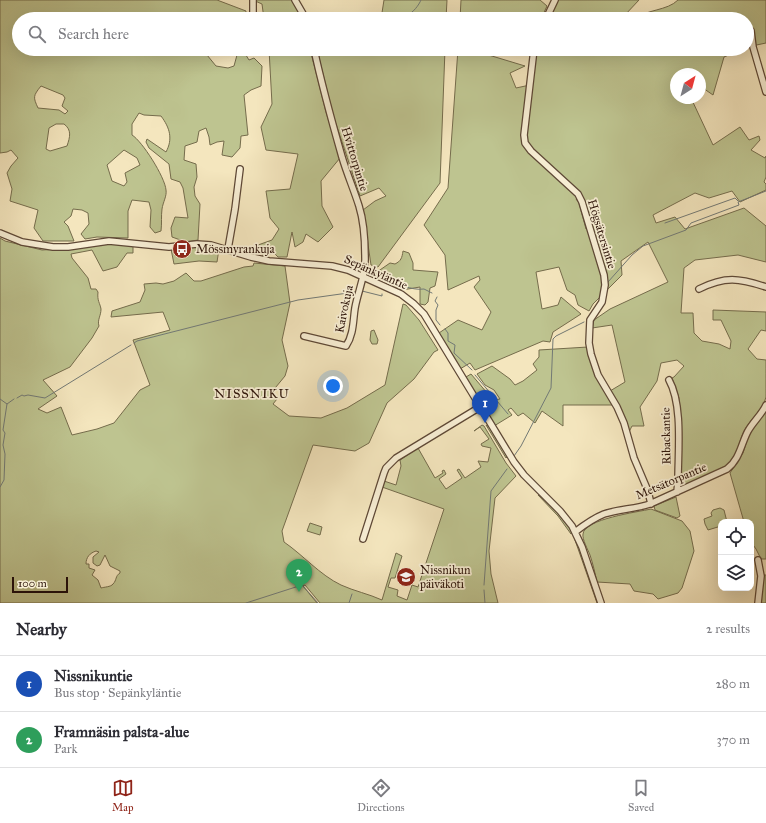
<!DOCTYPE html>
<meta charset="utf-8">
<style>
:root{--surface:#fff;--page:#f7f7f7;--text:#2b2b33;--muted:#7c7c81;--line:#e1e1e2;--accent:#8f2418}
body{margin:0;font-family:"IM FELL Great Primer",serif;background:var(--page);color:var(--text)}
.controls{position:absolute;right:12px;bottom:12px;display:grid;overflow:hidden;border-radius:8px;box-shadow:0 4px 16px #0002}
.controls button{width:36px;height:36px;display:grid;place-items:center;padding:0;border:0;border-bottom:1px solid var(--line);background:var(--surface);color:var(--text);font:20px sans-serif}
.compass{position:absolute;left:670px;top:68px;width:36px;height:36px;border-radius:50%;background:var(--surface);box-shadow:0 4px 16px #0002;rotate:36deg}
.scale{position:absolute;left:12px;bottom:10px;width:56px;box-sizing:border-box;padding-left:4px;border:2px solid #2c1309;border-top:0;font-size:11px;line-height:14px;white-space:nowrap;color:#2c1309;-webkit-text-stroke:3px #f8efd5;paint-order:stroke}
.you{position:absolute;left:333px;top:386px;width:14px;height:14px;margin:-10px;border:3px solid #fff;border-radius:50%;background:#1a73e8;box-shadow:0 0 0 6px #1a73e833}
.badge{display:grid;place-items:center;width:26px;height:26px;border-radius:50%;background:var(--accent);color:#fff;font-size:13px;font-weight:700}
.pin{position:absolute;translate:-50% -33px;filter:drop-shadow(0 1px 2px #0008)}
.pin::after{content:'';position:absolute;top:21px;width:14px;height:12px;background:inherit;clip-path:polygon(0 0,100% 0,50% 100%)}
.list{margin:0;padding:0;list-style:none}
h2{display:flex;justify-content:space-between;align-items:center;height:52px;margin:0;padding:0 16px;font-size:17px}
h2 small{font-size:13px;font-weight:400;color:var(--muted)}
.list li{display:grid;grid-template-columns:26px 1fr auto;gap:12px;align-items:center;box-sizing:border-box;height:56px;padding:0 16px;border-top:1px solid var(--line)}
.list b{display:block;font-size:15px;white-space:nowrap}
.list p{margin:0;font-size:13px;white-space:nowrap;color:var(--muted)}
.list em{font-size:13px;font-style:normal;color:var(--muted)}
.icon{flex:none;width:22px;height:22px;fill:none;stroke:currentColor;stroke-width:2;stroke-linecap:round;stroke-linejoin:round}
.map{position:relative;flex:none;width:766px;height:603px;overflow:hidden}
.search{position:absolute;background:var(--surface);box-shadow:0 4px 16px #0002;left:12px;right:12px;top:12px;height:44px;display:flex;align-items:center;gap:10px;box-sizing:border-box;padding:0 14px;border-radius:22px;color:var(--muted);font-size:15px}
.sheet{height:164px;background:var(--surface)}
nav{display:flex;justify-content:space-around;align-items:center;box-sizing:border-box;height:56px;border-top:1px solid var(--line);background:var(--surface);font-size:11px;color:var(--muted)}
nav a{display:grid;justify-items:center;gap:2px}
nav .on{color:var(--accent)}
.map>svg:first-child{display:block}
.green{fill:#bec490;stroke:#756c4c;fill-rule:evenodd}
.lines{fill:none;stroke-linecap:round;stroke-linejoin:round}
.stream{stroke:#727975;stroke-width:1}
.minor-casing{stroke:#5e4836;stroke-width:8}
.minor{stroke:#f8efd5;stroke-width:5.5}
.labels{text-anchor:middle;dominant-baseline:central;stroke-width:3.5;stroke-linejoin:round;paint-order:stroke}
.street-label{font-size:12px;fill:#2c1309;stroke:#f8efd5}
.poi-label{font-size:12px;fill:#2c1309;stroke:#f8efd5;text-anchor:start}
.neighbourhood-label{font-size:13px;letter-spacing:1px;fill:#2c1309;stroke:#f8efd5}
</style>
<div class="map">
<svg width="766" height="603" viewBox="0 0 766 603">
<rect width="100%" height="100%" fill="#f4e6be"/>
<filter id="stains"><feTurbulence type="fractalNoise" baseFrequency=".005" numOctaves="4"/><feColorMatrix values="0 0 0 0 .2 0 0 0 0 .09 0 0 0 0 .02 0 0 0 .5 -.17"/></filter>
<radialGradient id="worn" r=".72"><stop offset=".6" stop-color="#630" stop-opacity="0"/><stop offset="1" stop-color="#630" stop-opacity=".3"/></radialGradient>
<path class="green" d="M0,0H217L246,11L245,19H19V49H204L207,55L216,66L228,68L234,66L237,55L244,52L249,60L254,58L262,66L261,86L251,90L244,95L248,135L241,136L240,148L232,157L222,155L224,141L217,142L210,145L209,137L206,128L199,131L197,142L185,146L184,160L196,164L197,177L194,187L195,196L200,204L198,240L186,242L172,237L171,228L175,217L188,218L183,188L180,182L171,179L169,164L149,148L146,142L147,139L166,152C173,139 170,128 161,116L144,115L139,113L132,124V135C142,141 165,177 166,190C167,196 163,202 162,209C161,216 162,223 161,231L155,233L150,227L151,210L149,202L132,200L128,211V238L97,237L85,239L81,234L89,224L88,213L82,210L73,209L71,216L64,222L68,226L74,241H43L34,228L38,210L10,201L12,189L7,173L11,166L18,158L11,150L7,152L0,153ZM41,86L63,95L65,98L62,106L68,111L65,114L59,110L38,108C33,97 33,96 41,86ZM56,124H64C72,130 70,137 67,146L50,151L46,149L49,128ZM124,150L137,158L140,165L125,173L127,182L124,186L112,181L107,165Z
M253,0H293L303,19H264L262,4Z
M384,0H447L446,19H381Z
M461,0H540L547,6L541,19H460Z
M555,0H639L624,16L623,19H546Z
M678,0H766V43L747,47V19H635C647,9 667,11 678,0Z
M269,49H310L326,112L340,158L321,181L322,206L333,227L318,242L306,234L303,242L295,247L292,232L287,257H278L274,253L263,256L258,245L272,240L279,229L270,218L266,191L290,189L298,154L266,150L261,127L272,104Z
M378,49H445L440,183L378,267L371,265L363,210L375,201L386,196L379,188L360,196L334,118L317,50L377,53Z
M458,49H482V53L525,66L510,73L516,88L530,85L534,49H743L724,57L713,95L700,86V74H676V98H691L713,145L740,127L749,140L759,136L760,140L751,150L765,158L766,156V177L764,182L766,184V190L740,202L732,191L709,198L695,193L653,215L656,223L675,217L685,229L744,208L766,226V262L738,255L695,260L684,268L681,313H693L694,333L702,341L719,344L730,349L731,341L721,320H713V310L766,312V331L761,330L748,349L757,359L766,360C766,370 766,388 766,397C763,410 750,419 744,431C738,444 737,459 725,469L681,488L679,486L680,442L679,398L672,378L674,377L684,366L677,360L661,363L657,381L640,407L644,426H632L629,432L610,391L625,382L612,325L592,328L594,320L610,309L668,282L648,242L621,261L622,275L593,304L589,311L578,305L575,295L567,290L559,267L536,272L542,309L558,305L561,297L581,314L553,332L550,342L543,341L475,370L470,363L460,369L439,333L458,320L482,330L491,312L474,287L480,280L479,276L448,290L445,255L424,225L448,188ZM576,199L582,202L590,227L586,229L579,203Z
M0,238L5,241L42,250L76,248L104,243L133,244V253H127L117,267L103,271L92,250L71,254L72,258L88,278L91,289H96L98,292C97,301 100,303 101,309C101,316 97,320 99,326L92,338L70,367L43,380L57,396L38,409L47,413L61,407L72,435L97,429L114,423L140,390L150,385L133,340L170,330L163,312L111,317L112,311L140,302L145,290L144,284L156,283L163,284L174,281L186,273L194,281H201L244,267L253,266L254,263L285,266L290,303L282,340L288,366L285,376L271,393L277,399L273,404L289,416L321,418L347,408L385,385L403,304L406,305L419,320L438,350L434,352L414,379L387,403L369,443L355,451L313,445L282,531L284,542C303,555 320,575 341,585C354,591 369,594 382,600L396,553L402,556L395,578H391L388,587L398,590L397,596L407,600L412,585L418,587L444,509L382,487L384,481L396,485L401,466L400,460L418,448L435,478L443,473L442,471L444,470L446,474L439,479L446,489L462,478L457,470L459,469L465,478L481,467L478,461L488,462L491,448L482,446L481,444L489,439L480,427L474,431L482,425L484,426L506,463L516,476L495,498L489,551L491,574L498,603H320L305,585L303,586L317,603H0ZM96,551L99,552L93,557V563L97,566L100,565L105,555L110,566L120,571V573C115,576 117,580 113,584C111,587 104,587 101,588L98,580L92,575L95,570L89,568V564H86C86,557 90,553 96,551Z
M192,246H206L219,249L217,262L199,261L174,264L171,249Z
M403,251L409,253L413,263V270L438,272L435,286L430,288L428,302L425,305L420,304V287L402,290L376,276L377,272L390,263L395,264C401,261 402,258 403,251Z
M374,330L378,340L377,344H372L370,340L371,331Z
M588,347L615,405H563V426L542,411L535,423L523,413L518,416L511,408L508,410L512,415L494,426L477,395L468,383L466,377L471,374L493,400L500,399L494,390L485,385L477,374L492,366L510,379L515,385L523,381L537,370L533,364L539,357V350Z
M766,411V559H761L756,549L751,542V522H744L730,473L743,453L749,434Z
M486,425L491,428L508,456L506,458Z
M540,494C551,505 567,517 572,532L571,534L558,516L538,495Z
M676,497L680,516L677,518L655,510L654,506Z
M720,508L724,510L727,522H721V526L708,530L705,524L704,519L712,516L711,513L713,510Z
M651,509L682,521L690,531L694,551L682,588L678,593L658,599L653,594L634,591L630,584L597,582C595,573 593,564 590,555C588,550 582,539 583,534C584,519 638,512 651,509Z
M310,523L322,527L320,535L307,531Z
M576,539H577L599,603H597L575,540Z
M762,575H766V603H759Z"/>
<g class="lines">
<path class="stream" d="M398,19C402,16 404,17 407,15C413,13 419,5 421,0
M665,223L735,198L738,201
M608,282L632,255L643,246L686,230L691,223L739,205L738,202L766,191
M388,284C400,282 410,291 424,289L432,293
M362,291L382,296V294
M437,297L435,301L438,305L436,310V320L440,325
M445,329L448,333V341L455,345L454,353L472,370
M134,343L137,341L298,300L355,292
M475,375L508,414
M17,398L22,395L24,396L28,395L45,398L131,345
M0,399L7,404L14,399
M514,456L521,446L551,388L553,339L556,336L584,322
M0,487L4,480L5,454L3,445L5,433L3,430L7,404
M484,585L491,491L507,469
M484,590L485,603
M246,603L302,585L318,603
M349,603L352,594"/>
<defs>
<path id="minor" d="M253,0V19
M295,0L306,19
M546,19L555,0
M751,31L753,47L766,92
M534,49L524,135L525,143L531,151L578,194L582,202L604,275L605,285L602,302L590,320L589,343L591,354L598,375L617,407L624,423L634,458L648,491L651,504
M0,233L22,242L53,247H68L109,241L169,247L197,244L211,245L251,257L269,261L332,266L348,270L401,294L414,304L424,314L514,462L524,475L560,511L572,526L582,547L601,603
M228,249L235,209L240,169
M699,289C725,276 739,278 766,287
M304,336L346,346C354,334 353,320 355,308C358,291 366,275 365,257C365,241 364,222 359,206C354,190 347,174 342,157C332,122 322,86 314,49
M669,380C683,405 678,452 678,481L677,492
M575,532C584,525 594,518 604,514C619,509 635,509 650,504L727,469C740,459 741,444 748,431C753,422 762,414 766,405
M363,539L384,473L386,468L396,458L480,407
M758,603L761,576L758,560"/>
</defs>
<use href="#minor" class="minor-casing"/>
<use href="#minor" class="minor"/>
</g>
<defs>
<symbol id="bus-disc" viewBox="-11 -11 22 22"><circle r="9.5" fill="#8f2418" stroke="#f8efd5"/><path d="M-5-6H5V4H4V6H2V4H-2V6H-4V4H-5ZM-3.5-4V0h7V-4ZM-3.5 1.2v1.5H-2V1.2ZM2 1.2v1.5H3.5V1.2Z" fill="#fff"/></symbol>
<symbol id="school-disc" viewBox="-11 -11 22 22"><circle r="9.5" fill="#8f2418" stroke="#f8efd5"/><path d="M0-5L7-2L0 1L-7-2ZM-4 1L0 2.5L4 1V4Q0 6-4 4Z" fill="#fff"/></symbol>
</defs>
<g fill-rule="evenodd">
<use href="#bus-disc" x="171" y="238" width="22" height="22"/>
<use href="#school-disc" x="395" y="566" width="22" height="22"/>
</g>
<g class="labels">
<g class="street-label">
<text transform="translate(355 159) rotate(73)">Hvittorpintie</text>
<text transform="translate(602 234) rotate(73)">Högsätersintie</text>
<text transform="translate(376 272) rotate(24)">Sepänkyläntie</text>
<text transform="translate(344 309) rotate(-78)">Kaivokuja</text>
<text transform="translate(666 436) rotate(-91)">Ribackantie</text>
<text transform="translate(671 481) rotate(-23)">Metsätorpantie</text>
</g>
<g class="poi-label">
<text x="196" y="249">Mössmyrankuja</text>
<text x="420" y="570">Nissnikun<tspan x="420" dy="14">päiväkoti</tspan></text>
</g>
<g class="neighbourhood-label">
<text x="252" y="394">NISSNIKU</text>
</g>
</g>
<rect width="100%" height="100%" filter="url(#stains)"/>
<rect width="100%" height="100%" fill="url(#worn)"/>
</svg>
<div class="controls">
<button><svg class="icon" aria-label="locate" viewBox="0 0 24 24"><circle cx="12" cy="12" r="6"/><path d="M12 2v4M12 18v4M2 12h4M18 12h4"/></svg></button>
<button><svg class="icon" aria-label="layers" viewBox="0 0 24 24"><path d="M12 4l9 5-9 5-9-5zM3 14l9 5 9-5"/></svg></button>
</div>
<svg class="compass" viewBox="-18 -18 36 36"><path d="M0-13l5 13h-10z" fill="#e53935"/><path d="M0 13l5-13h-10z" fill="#7c7c81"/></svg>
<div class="scale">100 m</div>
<div class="you"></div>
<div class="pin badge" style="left:485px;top:423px;background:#1a4fb4">1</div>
<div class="pin badge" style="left:299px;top:592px;background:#2e9e5b">2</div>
<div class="search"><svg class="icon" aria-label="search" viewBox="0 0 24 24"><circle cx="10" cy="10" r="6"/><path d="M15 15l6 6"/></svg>Search here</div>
</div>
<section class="sheet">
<h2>Nearby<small>2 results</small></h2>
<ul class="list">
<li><span class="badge" style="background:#1a4fb4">1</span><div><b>Nissnikuntie</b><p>Bus stop · Sepänkyläntie</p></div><em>280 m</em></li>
<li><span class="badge" style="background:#2e9e5b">2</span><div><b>Framnäsin palsta-alue</b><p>Park</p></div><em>370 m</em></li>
</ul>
</section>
<nav>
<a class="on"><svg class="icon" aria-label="map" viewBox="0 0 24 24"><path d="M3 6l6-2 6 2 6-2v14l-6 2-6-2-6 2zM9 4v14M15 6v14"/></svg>Map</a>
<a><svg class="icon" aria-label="directions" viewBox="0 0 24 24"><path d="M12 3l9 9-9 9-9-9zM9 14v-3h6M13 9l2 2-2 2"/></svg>Directions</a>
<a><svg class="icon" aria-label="saved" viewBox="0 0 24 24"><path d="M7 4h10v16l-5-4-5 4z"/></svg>Saved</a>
</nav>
